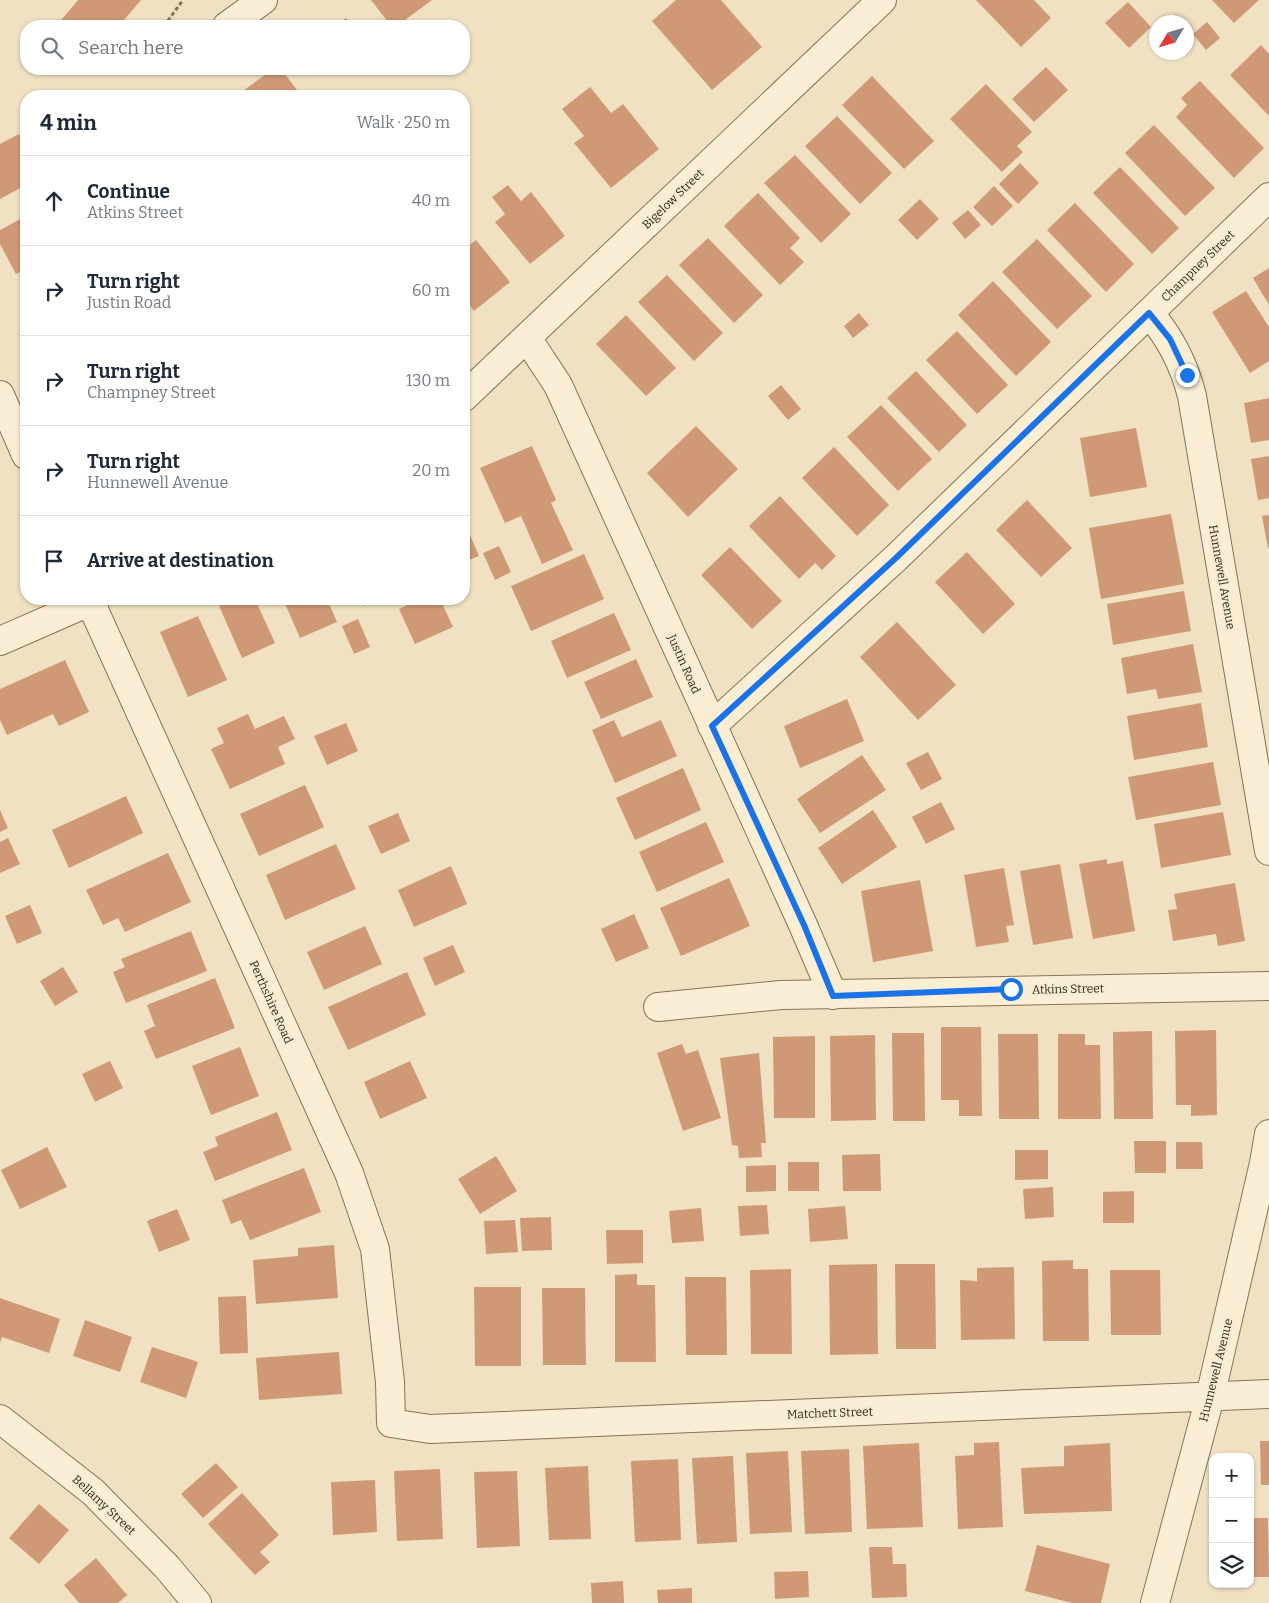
<!DOCTYPE html>
<meta charset="utf-8">
<style>
:root{--surface:#fff;--page:#f2f2f3;--text:#1f2937;--muted:#747a83;--line:#e0e1e3}
body{margin:0;font-family:Bitter,serif;background:var(--page);color:var(--text)}
.controls{position:absolute;right:15px;bottom:15px;display:grid;overflow:hidden;border-radius:10px;box-shadow:0 1px 4px #0004}
.controls button{width:45px;height:45px;display:grid;place-items:center;padding:0;border:0;border-bottom:1px solid var(--line);background:var(--surface);color:var(--text);font:25px sans-serif}
.compass{position:absolute;left:1149px;top:15px;width:45px;height:45px;border-radius:50%;background:var(--surface);box-shadow:0 1px 4px #0004;rotate:232deg}
.stop{position:absolute;width:15px;height:15px;margin:-11px;border:4px solid #1a73e8;border-radius:50%;background:#fff}
.stop.end{background:#1a73e8;border-color:#fff;box-shadow:0 1px 5px #0008}
.list{margin:0;padding:0;list-style:none}
h2{display:flex;justify-content:space-between;align-items:center;height:65px;margin:0;padding:0 20px;font-size:21px}
h2 small{font-size:16px;font-weight:400;color:var(--muted)}
.list li{display:grid;grid-template-columns:32px 1fr auto;gap:15px;align-items:center;box-sizing:border-box;height:90px;padding:0 20px;border-top:1px solid var(--line)}
.list b{display:block;font-size:19px;white-space:nowrap}
.list p{margin:0;font-size:16px;white-space:nowrap;color:var(--muted)}
.list em{font-size:16px;font-style:normal;color:var(--muted)}
.icon{flex:none;width:28px;height:28px;fill:none;stroke:currentColor;stroke-width:2;stroke-linecap:round;stroke-linejoin:round}
.map{position:relative;flex:none;width:1269px;height:1603px;overflow:hidden}
.search{position:absolute;background:var(--surface);box-shadow:0 1px 4px #0004;left:20px;top:20px;width:450px;height:55px;display:flex;align-items:center;gap:12px;box-sizing:border-box;padding:0 18px;border-radius:20px;color:var(--muted);font-size:19px}
.panel{position:absolute;background:var(--surface);box-shadow:0 1px 4px #0004;left:20px;top:90px;width:450px;height:515px;border-radius:20px}
.map>svg:first-child{display:block}
.building{fill:#cf9976}
.lines{fill:none;stroke-linecap:round;stroke-linejoin:round}
.minor-casing{stroke:#8a7158;stroke-width:30}
.path{stroke:#8a7158;stroke-width:3;stroke-dasharray:4 2.5;stroke-linecap:butt}
.minor{stroke:#faeed5;stroke-width:28}
.route{stroke:#1a73e8;stroke-width:6}
.labels{text-anchor:middle;dominant-baseline:central;stroke-width:4.5;stroke-linejoin:round;paint-order:stroke}
.street-label{font-size:12px;fill:#392a1d;stroke:#f7ebd1}
</style>
<div class="map">
<svg width="1269" height="1603" viewBox="0 0 1269 1603">
<rect width="100%" height="100%" fill="#efe1c2"/>
<path class="building" d="M78,0H141L119,26H59L57,25Z
M371,0H432L397,26H391Z
M676,0H721L762,47L712,90L652,21Z
M976,0H1034L1051,18L1021,47Z
M1212,0H1259L1234,23Z
M1128,2L1151,27L1129,48L1105,23Z
M346,18L352,26H335Z
M1207,22L1220,38L1206,50L1193,34Z
M1261,45L1269,54V116L1230,75Z
M1046,67L1068,90L1034,122L1012,99Z
M273,69H281L300,94L298,96H236Z
M872,76L934,141L904,169L842,105Z
M1200,81L1264,148L1234,178L1176,117L1187,105L1181,98Z
M986,84L1032,132L1017,146L1023,152L1002,172L950,119Z
M590,87L611,113L623,104L659,149L611,188L574,143L584,136L562,109Z
M837,116L892,173L860,204L805,146Z
M1154,125L1215,188L1185,216L1125,153Z
M19,134L24,144L26,143V185L0,199V144Z
M795,155L851,214L821,243L764,183Z
M1020,163L1039,183L1018,204L999,184Z
M1120,167L1179,228L1152,254L1093,193Z
M508,185L521,201L531,192L565,236L530,264L495,222L505,214L492,197Z
M994,186L1013,206L992,226L973,207Z
M758,193L800,238L790,248L804,262L780,285L724,226Z
M920,199L939,219L917,240L898,220Z
M1075,203L1134,264L1106,292L1047,230Z
M968,210L981,225L965,239L952,223Z
M26,216V269L16,274L0,244V230Z
M708,238L763,295L734,323L679,265Z
M1037,239L1092,296L1057,329L1002,272Z
M476,240L510,282L474,311L464,298V243L467,247Z
M1269,268V305L1253,278Z
M667,275L723,333L694,361L638,302Z
M993,281L1051,342L1016,376L958,315Z
M1246,291L1269,327V361L1250,373L1212,312Z
M859,313L869,325L853,338L844,326Z
M626,315L676,368L646,396L596,344Z
M957,331L1008,385L977,414L926,360Z
M916,371L967,425L939,452L887,398Z
M781,385L801,409L788,420L768,396Z
M1269,398V440L1251,443L1244,403Z
M881,405L932,459L898,491L847,437Z
M696,426L738,469L688,517L647,473Z
M1136,428L1147,487L1090,497L1080,438Z
M532,446L556,500L551,503L573,550L542,564L521,516L505,523L480,468Z
M834,447L889,505L857,536L802,478Z
M1269,456V498L1258,500L1251,459Z
M780,496L836,556L822,570L815,563L799,579L749,526Z
M1027,500L1072,548L1041,577L996,530Z
M1171,514L1184,584L1101,599L1089,528Z
M1269,515V548H1268L1262,516Z
M464,521L479,556L464,562Z
M499,546L511,572L495,580L483,553Z
M730,547L782,601L752,629L701,575Z
M967,552L1015,604L983,634L935,582Z
M584,554L604,599L531,631L511,586Z
M1184,591L1191,631L1113,645L1107,604Z
M235,599H255L275,643L242,658L219,606Z
M283,599H327L337,622L300,638Z
M361,599H380L364,606Z
M421,599H440L453,627L415,644L399,609Z
M614,613L631,650L567,678L551,641Z
M198,616L227,680L188,697L160,632Z
M358,619L370,647L354,654L342,626Z
M897,622L956,685L918,720L860,657Z
M1193,644L1202,692L1158,699L1156,689L1127,694L1121,658Z
M636,659L653,697L601,719L584,682Z
M65,660L89,712L59,726L53,714L7,735L0,720V689Z
M847,699L864,741L800,768L784,726Z
M1201,703L1208,747L1134,760L1127,716Z
M248,714L255,729L284,716L295,739L278,747L285,764L230,789L211,749L224,743L217,728Z
M614,720L622,737L661,720L677,756L615,783L592,730Z
M346,723L358,751L327,765L314,736Z
M928,752L942,779L921,790L906,763Z
M862,755L886,790L820,833L797,799Z
M1213,762L1221,805L1136,820L1128,777Z
M683,768L701,810L635,840L616,798Z
M305,785L324,827L259,856L240,814Z
M126,796L143,833L69,868L52,830Z
M941,802L955,829L926,844L912,817Z
M0,810L8,828L0,832Z
M873,810L897,847L842,884L818,848Z
M1223,812L1231,855L1161,868L1154,824Z
M398,813L410,841L381,854L368,826Z
M706,822L724,862L657,892L639,852Z
M8,838L20,864L0,873V842Z
M336,844L356,889L285,920L266,875Z
M168,853L191,902L125,932L118,918L103,925L86,890Z
M1107,859V864L1123,861L1135,931L1093,939L1079,864Z
M1060,864L1073,938L1033,945L1020,871Z
M451,866L467,904L414,927L398,890Z
M1004,868L1014,925L1006,926L1009,942L976,947L964,875Z
M729,878L750,926L681,956L660,908Z
M920,880L933,951L873,962L861,891Z
M1235,883L1245,941L1218,946L1216,934L1173,941L1168,910L1177,909L1174,894Z
M30,905L42,933L17,944L5,916Z
M634,914L649,948L616,962L601,929Z
M365,926L382,964L324,990L307,952Z
M191,931L207,971L126,1003L113,972L125,967L121,959Z
M453,945L465,972L435,986L423,958Z
M63,967L78,992L55,1006L40,981Z
M407,972L426,1015L348,1050L328,1007Z
M215,978L235,1028L156,1059L144,1031L155,1026L147,1005Z
M941,1027H981L982,1116H959V1100H941Z
M1216,1030L1217,1115L1191,1116V1105H1176L1175,1031Z
M1152,1031L1153,1119H1114L1113,1032Z
M892,1033H924L925,1121H893Z
M998,1034H1038L1039,1119H999Z
M1058,1034H1085V1045H1100L1101,1119H1058Z
M875,1035L876,1120L831,1121L830,1036Z
M815,1036V1118H774L773,1037Z
M682,1044L686,1054L698,1050L721,1118L683,1131L657,1053Z
M240,1047L259,1096L211,1115L192,1066Z
M759,1053L766,1143H761L762,1157L739,1158L738,1146L732,1145L720,1058Z
M110,1061L123,1088L95,1102L82,1074Z
M410,1061L427,1098L380,1119L364,1082Z
M277,1112L292,1150L215,1181L203,1152L218,1146L215,1137Z
M1134,1141H1166V1173H1135Z
M1176,1142H1202L1203,1169H1176Z
M47,1147L67,1187L20,1209L1,1170Z
M1015,1150H1048V1179L1015,1180Z
M880,1154L881,1191H843L842,1155Z
M496,1156L517,1191L480,1214L458,1179Z
M788,1162H819V1191H788Z
M776,1165V1191L746,1192V1166Z
M304,1168L321,1212L250,1240L241,1220L231,1224L222,1200Z
M1053,1187L1054,1217L1025,1219L1023,1189Z
M1134,1191V1223H1103V1192Z
M767,1205L769,1234L740,1236L738,1206Z
M845,1206L848,1239L810,1242L808,1209Z
M701,1208L704,1241L672,1243L669,1211Z
M177,1209L190,1240L159,1252L147,1221Z
M551,1217L552,1250L522,1251L520,1218Z
M515,1220L518,1252L486,1254L484,1221Z
M606,1230H643V1263L607,1264Z
M334,1245L338,1298L256,1304L253,1260L298,1256V1248Z
M1073,1260V1269H1088L1089,1341H1043L1042,1261Z
M877,1264L878,1354L830,1355L829,1265Z
M895,1264H935L936,1349H896Z
M1014,1267L1015,1339L961,1340L960,1280L977,1281V1268Z
M791,1269L792,1354H751L750,1270Z
M1110,1270H1160L1161,1335H1111Z
M637,1274V1285H655L656,1362H615V1275Z
M685,1277H726L727,1355H686Z
M474,1287H521V1366H475Z
M542,1288H585L586,1365H543Z
M246,1296L248,1353L220,1354L218,1297Z
M0,1298L60,1319L49,1353L2,1337L0,1343Z
M85,1320L132,1337L120,1372L73,1356Z
M152,1347L198,1362L186,1398L140,1382Z
M339,1352L342,1394L259,1400L256,1358Z
M1260,1441H1269V1485H1261Z
M999,1442L1003,1527L958,1529L955,1456L974,1455V1443Z
M919,1443L923,1527L867,1529L863,1446Z
M1110,1443L1112,1511L1024,1514L1021,1468L1064,1466V1446Z
M849,1449L852,1532L805,1534L801,1451Z
M788,1451L792,1532L750,1534L746,1453Z
M733,1456L737,1542L697,1544L692,1458Z
M678,1459L681,1540L635,1542L631,1461Z
M216,1463L238,1487L203,1518L181,1494Z
M588,1466L591,1539L549,1540L545,1468Z
M440,1469L443,1539L397,1541L394,1471Z
M517,1471L520,1546L477,1548L474,1472Z
M375,1480L377,1532L333,1535L331,1482Z
M242,1493L279,1535L260,1552L270,1562L255,1575L208,1524Z
M39,1504L69,1530L39,1564L9,1538Z
M1250,1518H1268L1269,1577H1250Z
M1037,1545L1110,1564L1101,1603H1072L1025,1591Z
M869,1547H892L893,1564H906L907,1597L872,1598Z
M96,1558L127,1595L118,1603H79L64,1585Z
M808,1571L809,1597L775,1599L774,1572Z
M623,1581L624,1603H592L591,1583Z
M692,1588V1603H658L657,1590Z"/>
<g class="lines">
<defs>
<path id="minor" d="M227,26L263,0
M1149,313C1170,337 1184,364 1192,396L1269,851
M527,338L558,385L803,925L833,995
M0,395L26,455
M464,397L882,0
M89,599L349,1173L375,1249L390,1382L391,1423L430,1429L1269,1394
M0,641L96,599
M712,726L897,557L1269,197
M658,1007L781,995L1269,986
M0,1419L93,1492L167,1567L197,1603
M1155,1603L1210,1397L1264,1163L1269,1134"/>
</defs>
<use href="#minor" class="minor-casing"/>
<path class="path" d="M164,26L183,0"/>
<use href="#minor" class="minor"/>
</g>
<g class="lines">
<path class="route" d="M1011,989L833,996L804,925L712,726L897,557L1149,313L1170,339L1187,375"/>
</g>
<g class="labels">
<g class="street-label">
<text transform="translate(673 199) rotate(-44)">Bigelow Street</text>
<text transform="translate(1198 266) rotate(-44)">Champney Street</text>
<text transform="translate(1222 577) rotate(80)">Hunnewell Avenue</text>
<text transform="translate(684 664) rotate(66)">Justin Road</text>
<text transform="translate(1068 989) rotate(-1)">Atkins Street</text>
<text transform="translate(271 1002) rotate(66)">Perthshire Road</text>
<text transform="translate(1216 1370) rotate(-76)">Hunnewell Avenue</text>
<text transform="translate(830 1413) rotate(-2)">Matchett Street</text>
<text transform="translate(104 1505) rotate(43)">Bellamy Street</text>
</g>
</g>
</svg>
<div class="controls">
<button>+</button>
<button>−</button>
<button><svg class="icon" aria-label="layers" viewBox="0 0 24 24"><path d="M12 4l9 5-9 5-9-5zM3 14l9 5 9-5"/></svg></button>
</div>
<svg class="compass" viewBox="-18 -18 36 36"><path d="M0-13l5 13h-10z" fill="#e53935"/><path d="M0 13l5-13h-10z" fill="#747a83"/></svg>
<div class="stop" style="left:1011px;top:989px"></div>
<div class="stop end" style="left:1187px;top:375px"></div>
<div class="search"><svg class="icon" aria-label="search" viewBox="0 0 24 24"><circle cx="10" cy="10" r="6"/><path d="M15 15l6 6"/></svg>Search here</div>
<section class="panel">
<h2>4 min<small>Walk · 250 m</small></h2>
<ul class="list">
<li><svg class="icon" aria-label="ahead" viewBox="0 0 24 24"><path d="M12 20V5M6 11l6-6 6 6"/></svg><div><b>Continue</b><p>Atkins Street</p></div><em>40 m</em></li>
<li><svg class="icon" aria-label="right" viewBox="0 0 24 24"><path d="M7 20v-9h11M14 6l5 5-5 5"/></svg><div><b>Turn right</b><p>Justin Road</p></div><em>60 m</em></li>
<li><svg class="icon" aria-label="right" viewBox="0 0 24 24"><path d="M7 20v-9h11M14 6l5 5-5 5"/></svg><div><b>Turn right</b><p>Champney Street</p></div><em>130 m</em></li>
<li><svg class="icon" aria-label="right" viewBox="0 0 24 24"><path d="M7 20v-9h11M14 6l5 5-5 5"/></svg><div><b>Turn right</b><p>Hunnewell Avenue</p></div><em>20 m</em></li>
<li><svg class="icon" aria-label="arrive" viewBox="0 0 24 24"><path d="M6 21V4h12l-3 4 3 4H6"/></svg><div><b>Arrive at destination</b></div></li>
</ul>
</section>
</div>
